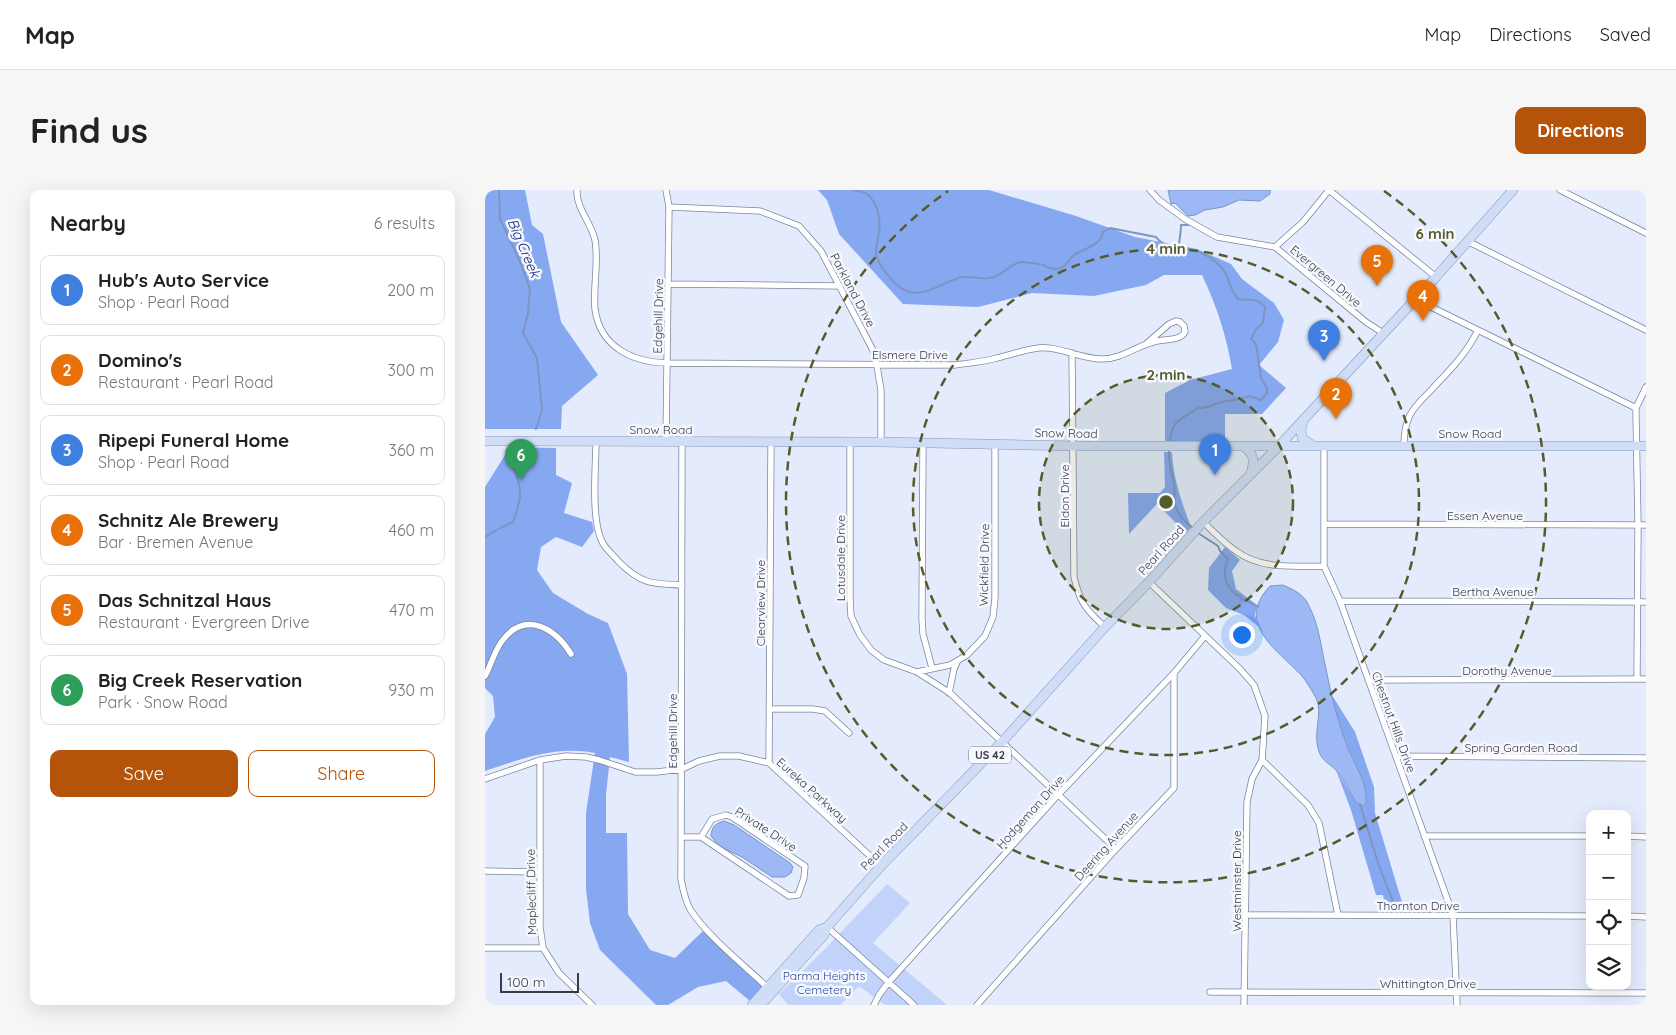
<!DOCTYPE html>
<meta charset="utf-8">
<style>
:root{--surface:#fff;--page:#f6f6f6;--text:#222;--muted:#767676;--line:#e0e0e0;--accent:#b45309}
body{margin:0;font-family:Quicksand,sans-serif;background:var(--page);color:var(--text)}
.controls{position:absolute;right:15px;bottom:15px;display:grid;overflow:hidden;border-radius:10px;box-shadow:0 5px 20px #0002}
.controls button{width:45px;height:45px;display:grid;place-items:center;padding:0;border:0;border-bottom:1px solid var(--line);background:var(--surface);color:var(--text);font:25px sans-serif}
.scale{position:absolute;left:15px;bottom:12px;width:79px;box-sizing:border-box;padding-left:5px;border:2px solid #373c47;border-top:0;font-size:14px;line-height:18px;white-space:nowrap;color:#373c47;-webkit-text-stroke:4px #f6f8fe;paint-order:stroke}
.you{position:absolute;left:756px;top:444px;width:18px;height:18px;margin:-12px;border:4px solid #fff;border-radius:50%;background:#1a73e8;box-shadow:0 0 0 8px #1a73e833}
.badge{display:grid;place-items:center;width:32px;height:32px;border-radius:50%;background:var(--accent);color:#fff;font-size:16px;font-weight:700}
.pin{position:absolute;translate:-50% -41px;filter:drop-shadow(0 1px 2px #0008)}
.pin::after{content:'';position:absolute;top:26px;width:18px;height:15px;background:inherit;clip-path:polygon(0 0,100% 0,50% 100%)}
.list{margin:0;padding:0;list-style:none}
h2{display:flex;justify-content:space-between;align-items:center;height:65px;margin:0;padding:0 20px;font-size:21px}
h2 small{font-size:16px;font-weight:400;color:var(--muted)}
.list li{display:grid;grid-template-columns:32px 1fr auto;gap:15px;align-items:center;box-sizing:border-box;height:70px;margin:0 10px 10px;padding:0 10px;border:1px solid var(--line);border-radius:10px}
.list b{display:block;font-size:19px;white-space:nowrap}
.list p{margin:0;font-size:16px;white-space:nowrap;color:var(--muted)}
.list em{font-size:16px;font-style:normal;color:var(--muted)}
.actions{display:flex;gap:10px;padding:15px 20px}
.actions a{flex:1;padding:11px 0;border:1px solid var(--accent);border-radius:10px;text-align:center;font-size:18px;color:var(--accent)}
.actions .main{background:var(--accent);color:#fff}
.icon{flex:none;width:28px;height:28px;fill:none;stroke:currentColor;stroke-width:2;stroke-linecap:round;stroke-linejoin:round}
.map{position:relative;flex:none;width:1161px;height:815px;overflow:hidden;border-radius:10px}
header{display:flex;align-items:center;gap:30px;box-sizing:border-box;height:70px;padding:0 25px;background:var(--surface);border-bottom:1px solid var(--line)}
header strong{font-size:24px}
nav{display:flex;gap:28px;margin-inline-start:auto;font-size:18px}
.intro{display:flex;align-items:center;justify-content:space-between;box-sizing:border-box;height:120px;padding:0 30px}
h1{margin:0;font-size:35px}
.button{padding:12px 22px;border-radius:10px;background:var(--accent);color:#fff;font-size:18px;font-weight:700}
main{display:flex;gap:30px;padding:0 30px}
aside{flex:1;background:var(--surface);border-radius:10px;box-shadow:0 5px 20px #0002}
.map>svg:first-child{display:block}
.green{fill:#c1d3fa}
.forest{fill:#86a8f1}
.water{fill:#9db9f5;stroke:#7e94c1}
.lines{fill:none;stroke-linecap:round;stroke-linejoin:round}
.stream{stroke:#7e94c1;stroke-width:2}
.minor-casing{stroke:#7a859e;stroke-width:7}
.primary-casing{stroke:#8696b6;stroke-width:10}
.minor{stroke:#fff;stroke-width:5.5}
.primary{stroke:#d0ddf7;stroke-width:9}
.ring{fill:none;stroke:#555b29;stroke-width:2.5;stroke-dasharray:9 6}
.labels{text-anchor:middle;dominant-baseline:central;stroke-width:5;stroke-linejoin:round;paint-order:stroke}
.shield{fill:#f6f8fe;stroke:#70747e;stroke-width:1}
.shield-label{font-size:11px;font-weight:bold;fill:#373c47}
.street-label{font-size:12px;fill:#373c47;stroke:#f6f8fe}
.park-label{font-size:12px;fill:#2b4da2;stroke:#f6f8fe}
.water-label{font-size:14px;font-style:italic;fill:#0b2679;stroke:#f6f8fe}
.centre{fill:#555b29;stroke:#f6f8fe;stroke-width:2.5}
.ring-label{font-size:15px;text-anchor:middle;font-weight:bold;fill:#555b29;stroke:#f6f8fe;stroke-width:5;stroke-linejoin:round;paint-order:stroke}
</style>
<header>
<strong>Map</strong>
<nav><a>Map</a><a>Directions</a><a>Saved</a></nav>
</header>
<div class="intro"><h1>Find us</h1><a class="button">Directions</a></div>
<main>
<aside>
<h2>Nearby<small>6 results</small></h2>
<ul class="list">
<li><span class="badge" style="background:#3f7fe0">1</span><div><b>Hub's Auto Service</b><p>Shop · Pearl Road</p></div><em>200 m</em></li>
<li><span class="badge" style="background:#e8710a">2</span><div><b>Domino's</b><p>Restaurant · Pearl Road</p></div><em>300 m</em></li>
<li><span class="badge" style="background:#3f7fe0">3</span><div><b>Ripepi Funeral Home</b><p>Shop · Pearl Road</p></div><em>360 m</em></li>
<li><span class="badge" style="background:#e8710a">4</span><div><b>Schnitz Ale Brewery</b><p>Bar · Bremen Avenue</p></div><em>460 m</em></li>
<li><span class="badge" style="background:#e8710a">5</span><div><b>Das Schnitzal Haus</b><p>Restaurant · Evergreen Drive</p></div><em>470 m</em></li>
<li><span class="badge" style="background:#2e9e5b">6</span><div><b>Big Creek Reservation</b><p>Park · Snow Road</p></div><em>930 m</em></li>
</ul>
<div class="actions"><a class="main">Save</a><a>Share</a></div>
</aside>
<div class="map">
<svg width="1161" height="815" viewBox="0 0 1161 815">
<rect width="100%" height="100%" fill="#e3ebfc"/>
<path class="green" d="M402,694L425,713L388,753L462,815H400L374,796L355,815H303L294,804L340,759Z"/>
<path class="forest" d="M0,0H40L47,35L58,44L76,132L113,185L77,216L76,239H0Z
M333,0H504L591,26L650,47L712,59L746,74L757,89L789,113L799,130L793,152L774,175L801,198L777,224H740V253L680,252V203L705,190L747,179C741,144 732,117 717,85H679L661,95L609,106L547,103L493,117L418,114L354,44L342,10Z
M25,257L71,258V285L87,293L79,323L107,332L109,341L97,357L71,347L56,357L52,380L68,403L103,424L123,433L142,484L144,572L125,567L121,605V643H142L143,724L165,760L190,768L218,741L278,796L265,811L241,791L213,797L183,815H171L115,760L105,733L101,699V623L110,563C71,555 36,569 0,581V544L10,527L8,506L0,498V297Z
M679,262H687C688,288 697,313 706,337L701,343L672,314L644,344L643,303H675L680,297Z
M740,357L755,370L747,381L751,399L772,415L770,425L774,437L759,425L741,418L723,400L724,378Z
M845,502L870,542L889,597L890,623L920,722H901L898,705H891L866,620L851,580L871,612L878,591C864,562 852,534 845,502Z"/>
<path class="water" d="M683,0H785V4L775,11L754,10L738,17L720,20L710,25L703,26L690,13L686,14Z
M798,395C809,400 819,404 824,416C834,435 836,457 841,479C846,504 852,529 861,553C868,574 883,591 881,614L876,616L871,612C865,602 859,589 851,580C845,574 838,571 835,564C826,545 839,523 831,508C827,501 822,492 817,486C793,460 749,434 785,396Z
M239,631L249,635L305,673L308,677L306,683L300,687H287L257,667L234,656L226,646C227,636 230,634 239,631Z"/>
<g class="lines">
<path class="stream" d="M14,0L15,29L36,74L45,99L43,123L38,143L52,168L57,220L51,239
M368,0C372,1 379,2 382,4C393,13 396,30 394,43C393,49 391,56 391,62C392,73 404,87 411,94C435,116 456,90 479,87C490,86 499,91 509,87C519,83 526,74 536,72C538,72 557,74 558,75C563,77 566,80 572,79C581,78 583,70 589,65C598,59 617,55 618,42L625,38L671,47C681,61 700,56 714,62C723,65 737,75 741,84C745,94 746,101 753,109C763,111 772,107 780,117L778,133L771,139L766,149L771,154L776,188L782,198V203L776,210L765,206C755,210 747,210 737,212C728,214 722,219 713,218C695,230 686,230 685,253
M694,58C694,50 696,43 696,35H704
M684,258C683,271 686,281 689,293C690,300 689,307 690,313C691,323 700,332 708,338
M713,343L733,356L735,361L743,369C736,384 741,400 756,407L757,410H761L773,417
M0,347L15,338L28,332C37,307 38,301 28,276
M875,614L894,676L911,719"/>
<defs>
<path id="minor" d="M92,0C91,18 106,32 110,50C114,72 108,96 110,119C115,157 147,172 182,173L470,175C484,173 498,172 512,168C525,165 539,160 553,158C575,156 595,169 617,169C638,169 652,155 672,151C680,149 695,151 700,142L699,136L695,132L691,131L684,134L661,154
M665,0L674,10L700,29L732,47L790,57L881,132L898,143
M844,0L951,87
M1075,0L1161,43
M184,17L275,21L314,36L336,61L390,164L396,200V252
M982,51L1161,140
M790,57L818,32L844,0
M183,94L355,96
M930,109L1151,218
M587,163L589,387C595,413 601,420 620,437
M111,251C111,277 105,334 119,355C123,361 129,366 134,372C156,394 167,394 197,395
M181,251L184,17L181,0
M197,251L196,689C198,700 200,710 205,719C222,746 259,775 282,797
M365,252V409L366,426L375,445L386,460L399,470L432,482L465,503L631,659
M438,254L437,429L438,444L447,478
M839,255V376L855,411L968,725L972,815
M919,255C919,245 920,235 925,225C930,215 940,207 948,198C965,180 982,163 993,140
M718,332C729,342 739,353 751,361C776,380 810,376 839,376
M839,334L1161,335
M664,392L755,479L769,495L780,526L777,570L823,615L834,633L853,725
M855,411L1161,412
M432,482L465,475L482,465L500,446L508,427L510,408V254
M0,486C6,475 9,462 17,451C40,420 70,438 86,464
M1152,489L1153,335L1151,226V218L1161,197
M883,490L1161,489
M464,503L469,479L472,472
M284,519H328L340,521L364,543
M912,566L1161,568
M55,570V737L58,758L74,783L107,815
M284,573L286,252
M0,589L55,570L81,566L101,567L114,570L150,582H172L197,579L214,571L235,566H254L284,573L396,676
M939,646H1105
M1142,646L1161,647
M196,647H216L304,706L313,705L319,688L320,676L247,627L241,625L227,629L216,647
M0,681L55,682
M761,725L1105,726
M1142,726L1161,727
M342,737L429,815
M0,758H58
M725,802L1161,803
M389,815L394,805L403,793L573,605L689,483L720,446
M492,815L631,659L689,598V483
M759,815L762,612L767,589L777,570"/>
<path id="primary" d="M818,231L816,240L817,248L827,255
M0,251L396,252L589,256H1161
M758,256C769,263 770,271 766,283
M267,815L334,740L342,737
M276,815L339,745L342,737L396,676L517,552L620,437L664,392L718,332L794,256L951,87L1028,0"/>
</defs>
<use href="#minor" class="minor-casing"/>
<use href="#primary" class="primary-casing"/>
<use href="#minor" class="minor"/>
<use href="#primary" class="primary"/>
</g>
<circle cx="681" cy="312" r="127" fill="#555b29" fill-opacity=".12"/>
<g class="ring">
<circle cx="681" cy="312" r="127"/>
<circle cx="681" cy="312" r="253"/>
<path d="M899 1A380 380 0 1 1 463 1"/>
</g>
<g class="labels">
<rect class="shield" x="484" y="556.5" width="42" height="17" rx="4"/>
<g class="shield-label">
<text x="505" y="565">US 42</text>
</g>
<g class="street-label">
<text transform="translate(841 86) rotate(40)">Evergreen Drive</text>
<text transform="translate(368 100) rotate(62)">Parkland Drive</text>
<text transform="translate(173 126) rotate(-89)">Edgehill Drive</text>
<text x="425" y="164">Elsmere Drive</text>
<text x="176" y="239">Snow Road</text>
<text transform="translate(581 243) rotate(1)">Snow Road</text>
<text x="985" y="243">Snow Road</text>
<text transform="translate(579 306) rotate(-90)">Eldon Drive</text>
<text x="1000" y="325">Essen Avenue</text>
<text transform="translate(676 360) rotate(-48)">Pearl Road</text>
<text transform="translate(355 368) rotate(-90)">Lotusdale Drive</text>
<text transform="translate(499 375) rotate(-89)">Wickfield Drive</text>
<text x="1008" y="401">Bertha Avenue</text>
<text transform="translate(275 413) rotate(-90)">Clearview Drive</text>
<text x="1022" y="480">Dorothy Avenue</text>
<text transform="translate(909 532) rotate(70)">Chestnut Hills Drive</text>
<text transform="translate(187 541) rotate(-90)">Edgehill Drive</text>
<text x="1036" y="557">Spring Garden Road</text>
<text transform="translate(327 600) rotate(42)">Eureka Parkway</text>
<text transform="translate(545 622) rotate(-48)">Hodgeman Drive</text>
<text transform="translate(281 639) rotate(33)">Private Drive</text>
<text transform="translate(399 656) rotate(-46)">Pearl Road</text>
<text transform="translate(621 656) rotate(-48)">Deering Avenue</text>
<text transform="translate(751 691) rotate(-90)">Westminster Drive</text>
<text transform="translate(46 702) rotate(-91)">Maplecliff Drive</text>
<text x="933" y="715">Thornton Drive</text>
<text x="943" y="793">Whittington Drive</text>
</g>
<g class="park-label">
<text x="339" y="785">Parma Heights<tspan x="339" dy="14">Cemetery</tspan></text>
</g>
<g class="water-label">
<text transform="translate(39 58) rotate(67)">Big Creek</text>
</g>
</g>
<circle cx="681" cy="312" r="8" class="centre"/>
<g class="ring-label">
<text x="950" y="49">6 min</text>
<text x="681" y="64">4 min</text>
<text x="681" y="190">2 min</text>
</g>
</svg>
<div class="controls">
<button>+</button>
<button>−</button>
<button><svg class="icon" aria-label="locate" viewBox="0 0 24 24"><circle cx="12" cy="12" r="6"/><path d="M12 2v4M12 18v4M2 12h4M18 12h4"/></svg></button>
<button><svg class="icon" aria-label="layers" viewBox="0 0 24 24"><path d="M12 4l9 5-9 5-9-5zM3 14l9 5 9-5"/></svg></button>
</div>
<div class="scale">100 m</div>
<div class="you"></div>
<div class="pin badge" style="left:730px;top:285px;background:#3f7fe0">1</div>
<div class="pin badge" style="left:851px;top:229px;background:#e8710a">2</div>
<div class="pin badge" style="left:839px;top:171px;background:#3f7fe0">3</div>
<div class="pin badge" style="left:938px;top:131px;background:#e8710a">4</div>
<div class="pin badge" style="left:892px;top:96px;background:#e8710a">5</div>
<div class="pin badge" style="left:36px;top:290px;background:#2e9e5b">6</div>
</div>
</main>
